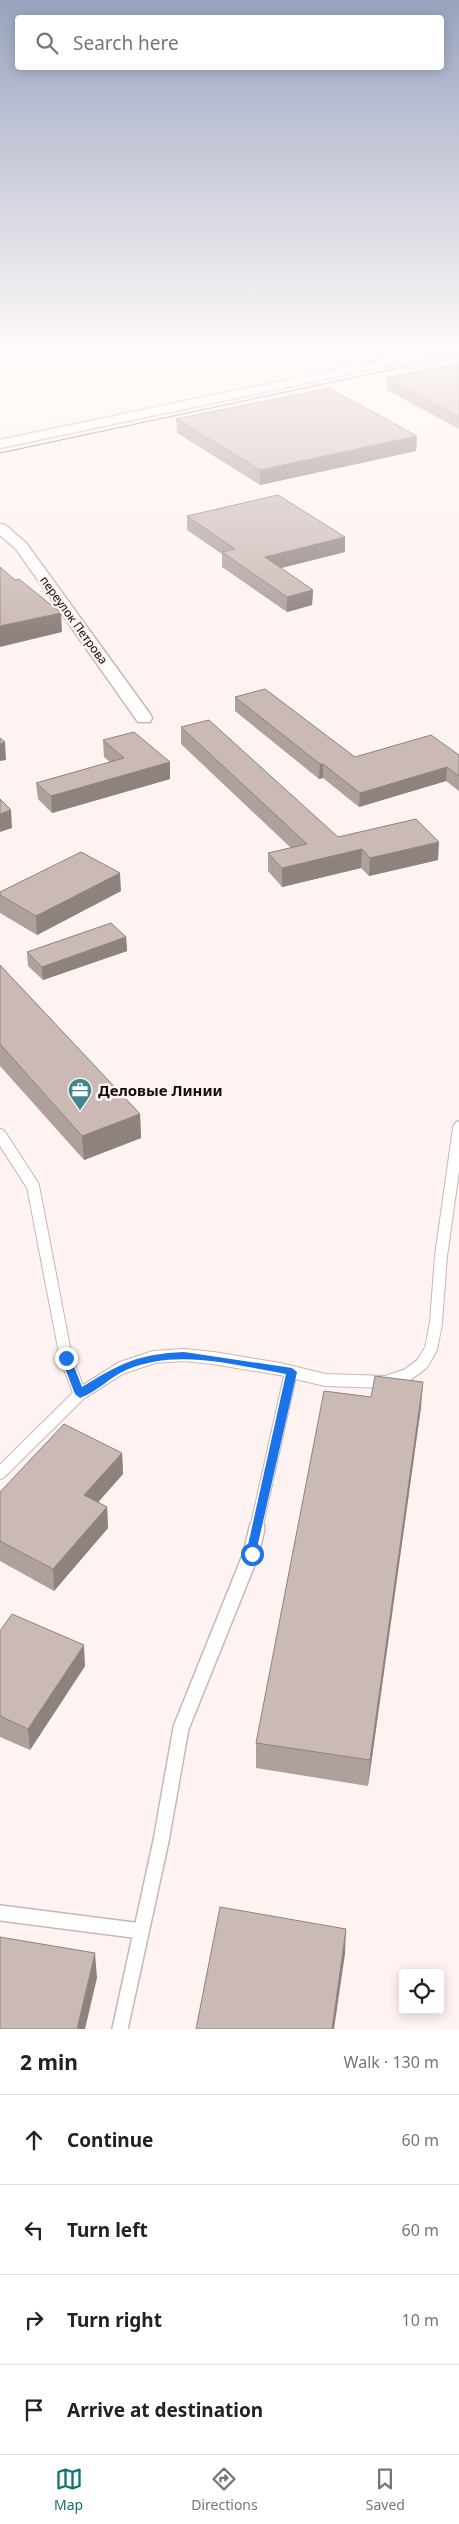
<!DOCTYPE html>
<meta charset="utf-8">
<style>
:root{--surface:#fff;--page:#f6f6f6;--text:#222;--muted:#767676;--line:#e0e0e0;--accent:#0f766e}
body{margin:0;font-family:"Noto Sans",sans-serif;background:var(--page);color:var(--text)}
.controls{position:absolute;right:15px;bottom:15px;display:grid;overflow:hidden;border-radius:5px;box-shadow:0 2px 12px #0003}
.controls button{width:45px;height:45px;display:grid;place-items:center;padding:0;border:0;border-bottom:1px solid var(--line);background:var(--surface);color:var(--text);font:25px sans-serif}
.stop{position:absolute;width:15px;height:15px;margin:-11px;border:4px solid #1a73e8;border-radius:50%;background:#fff}
.stop.end{background:#1a73e8;border-color:#fff;box-shadow:0 1px 5px #0008}
.list{margin:0;padding:0;list-style:none}
h2{display:flex;justify-content:space-between;align-items:center;height:65px;margin:0;padding:0 20px;font-size:21px}
h2 small{font-size:16px;font-weight:400;color:var(--muted)}
.list li{display:grid;grid-template-columns:32px 1fr auto;gap:15px;align-items:center;box-sizing:border-box;height:90px;padding:0 20px;border-top:1px solid var(--line)}
.list b{display:block;font-size:19px;white-space:nowrap}
.list em{font-size:16px;font-style:normal;color:var(--muted)}
.icon{flex:none;width:28px;height:28px;fill:none;stroke:currentColor;stroke-width:2;stroke-linecap:round;stroke-linejoin:round}
.map{position:relative;flex:none;width:459px;height:2029px;overflow:hidden}
.search{position:absolute;background:var(--surface);box-shadow:0 2px 12px #0003;left:15px;right:15px;top:15px;height:55px;display:flex;align-items:center;gap:12px;box-sizing:border-box;padding:0 18px;border-radius:5px;color:var(--muted);font-size:19px}
.sheet{height:425px;background:var(--surface)}
nav{display:flex;justify-content:space-around;align-items:center;box-sizing:border-box;height:70px;border-top:1px solid var(--line);background:var(--surface);font-size:14px;color:var(--muted)}
nav a{display:grid;justify-items:center;gap:2px}
nav .on{color:var(--accent)}
.map>svg:first-child{display:block}
.lines{fill:none;stroke-linecap:round;stroke-linejoin:round}
.lane-far2-casing{stroke:#c9b6b3;stroke-width:12}
.lane-far1-casing{stroke:#c9b6b3;stroke-width:14}
.lane-casing{stroke:#c9b6b3;stroke-width:18}
.street-casing{stroke:#c9b6b3;stroke-width:3}
.lane-far2{stroke:#fff;stroke-width:9}
.lane-far1{stroke:#fff;stroke-width:12}
.lane{stroke:#fff;stroke-width:15}
.street{fill:#fff;fill-rule:evenodd}
.tram{stroke:#5f5756;stroke-width:1}
.wall{fill:#af9f9d}
.shaded-wall{fill:#8e827f}
.building{fill:#cbb9b6;stroke:#8e827f}
.route{fill:#1a73e8}
.labels{text-anchor:middle;dominant-baseline:central;stroke-width:5;stroke-linejoin:round;paint-order:stroke}
.far-street-label{font-size:12px;fill:#120b0b;stroke:#fff3f1}
.poi-label{font-size:15px;font-weight:bold;fill:#120b0b;stroke:#fff3f1;text-anchor:start}
</style>
<div class="map">
<svg width="459" height="2029" viewBox="0 0 459 2029">
<rect width="100%" height="100%" fill="#fff3f1"/>
<g class="lines">
<defs>
<path id="lane-far2" d="M459,1130V1126"/>
<path id="lane-far1" d="M0,1135L33,1186L66,1358L80,1394
M0,1473L80,1394L121,1368L154,1357L184,1355L213,1358L280,1369L325,1380L386,1382L407,1375L422,1364L431,1349L436,1323L441,1256L459,1128
M256,1529L291,1372"/>
<path id="lane" d="M0,1913L141,1931
M120,2029L161,1841L181,1728L251,1554L257,1528"/>
<path id="street" d="M432,349H455L449,353L0,448V440Z
M0,524L5,525L26,543L150,714L152,718L150,722H138L16,549L0,535Z"/>
</defs>
<use href="#lane-far2" class="lane-far2-casing"/>
<use href="#lane-far1" class="lane-far1-casing"/>
<use href="#lane" class="lane-casing"/>
<use href="#street" class="street-casing"/>
<use href="#lane-far2" class="lane-far2"/>
<use href="#lane-far1" class="lane-far1"/>
<use href="#lane" class="lane"/>
<use href="#street" class="street"/>
<path class="tram" d="M0,453L459,355"/>
</g>
<path class="wall" d="M459,364V429L387,390V378Z
M176,419L417,436L416,451L260,485L177,433Z
M187,516L345,552L281,568L313,590L312,605L287,612L222,567V554L187,530Z
M235,697L355,757L459,755V791L446,781L359,807L323,778L319,779L235,711Z
M181,727L338,837L438,860L369,876L361,868L282,887L268,871V853L291,848L181,744Z
M103,740L170,779L52,813L38,799L36,783L110,762L104,757Z
M121,891L37,935L0,913V892Z
M126,937L127,951L43,980L28,966L27,952Z
M0,965L140,1114L141,1138L84,1160L0,1066Z
M421,1407L368,1786L256,1768V1743Z
M122,1453L123,1474L98,1502L107,1507L108,1528L54,1591L0,1561V1492Z
M0,1631L85,1666L30,1750L0,1737Z"/>
<path class="shaded-wall" d="M417,436L416,451L260,485V470Z
M345,537V552L265,572V557Z
M313,590L312,605L287,612V597Z
M61,613L62,632L0,647V626Z
M5,742L6,760L0,761V744Z
M170,762V779L52,813L51,796Z
M320,764H323V778L319,779Z
M447,767L446,781L359,807L360,793Z
M11,810L12,828L0,832V814Z
M439,842L438,860L369,876L370,858Z
M362,849L361,868L282,887V868Z
M120,873L121,891L37,935L36,916Z
M126,937L127,951L43,980L42,967Z
M140,1114L141,1138L84,1160L82,1136Z
M423,1382L421,1407L368,1786L370,1760Z
M122,1453L123,1474L86,1516L84,1495Z
M107,1507L108,1528L54,1591L53,1569Z
M84,1645L85,1666L30,1750L28,1729Z
M346,1929L345,1954L334,2029H332Z
M95,1953L97,1978L85,2029H77Z"/>
<path class="building" d="M459,364V417L387,378Z
M329,388L417,436L260,470L176,419Z
M278,495L345,537L265,557L313,590L287,597L222,552L235,549L187,516Z
M0,567L15,580L19,579L61,613L0,626Z
M265,689L355,757L431,735L459,755V776L447,767L360,793L323,764H320L235,697Z
M209,720L338,837L416,819L439,842L370,858L362,849L282,868L268,853L307,844L181,727Z
M134,732L170,762L51,796L36,783L124,758L103,740Z
M0,738L5,742L0,744Z
M0,799L11,810L0,814Z
M81,852L120,873L36,916L0,895V892Z
M111,923L126,937L42,967L27,952Z
M0,965L140,1114L82,1136L0,1044Z
M375,1376L423,1382L370,1760L256,1743L324,1391L371,1397Z
M64,1424L122,1453L84,1495L107,1507L53,1569L0,1541V1492Z
M12,1614L84,1645L28,1729L0,1716V1631Z
M220,1907L346,1929L332,2029H196Z
M0,1937L95,1953L77,2029H0Z"/>
<linearGradient id="sky" x2="0" y2="1"><stop stop-color="#99a3bf"/><stop offset="0.55" stop-color="#fffaf9"/><stop offset="1" stop-color="#fffaf9" stop-opacity="0"/></linearGradient>
<rect width="459" height="633" fill="url(#sky)"/>
<path class="route" d="M184,1352L292,1368L297,1372L255,1557H248L246,1554L286,1374C234,1365 177,1348 126,1370C110,1377 97,1392 80,1398L75,1394L61,1358L66,1355L70,1356L82,1387C121,1363 138,1354 184,1352Z"/>
<defs>
<symbol id="office-pin" viewBox="-11 -11 22 30"><path d="M0 17L-7.5 6A9.5 9.5 0 1 1 7.5 6Z" fill="#408790" stroke="#fff3f1"/><path d="M-6-3h4V-5.5h4V-3h4V5H-6ZM-1-4.5V-3h2v-1.5ZM-6 0V1H6V0Z" fill="#fff"/></symbol>
</defs>
<g fill-rule="evenodd">
<use href="#office-pin" x="66" y="1076" width="28" height="38"/>
</g>
<g class="labels">
<g class="far-street-label">
<text transform="translate(74 620) rotate(54)">переулок Петрова</text>
</g>
<g class="poi-label">
<text x="98" y="1090">Деловые Линии</text>
</g>
</g>
</svg>
<div class="controls">
<button><svg class="icon" aria-label="locate" viewBox="0 0 24 24"><circle cx="12" cy="12" r="6"/><path d="M12 2v4M12 18v4M2 12h4M18 12h4"/></svg></button>
</div>
<div class="stop" style="left:252px;top:1554px"></div>
<div class="stop end" style="left:66px;top:1358px"></div>
<div class="search"><svg class="icon" aria-label="search" viewBox="0 0 24 24"><circle cx="10" cy="10" r="6"/><path d="M15 15l6 6"/></svg>Search here</div>
</div>
<section class="sheet">
<h2>2 min<small>Walk · 130 m</small></h2>
<ul class="list">
<li><svg class="icon" aria-label="ahead" viewBox="0 0 24 24"><path d="M12 20V5M6 11l6-6 6 6"/></svg><div><b>Continue</b></div><em>60 m</em></li>
<li><svg class="icon" aria-label="left" viewBox="0 0 24 24"><path d="M17 20v-9H6M10 6l-5 5 5 5"/></svg><div><b>Turn left</b></div><em>60 m</em></li>
<li><svg class="icon" aria-label="right" viewBox="0 0 24 24"><path d="M7 20v-9h11M14 6l5 5-5 5"/></svg><div><b>Turn right</b></div><em>10 m</em></li>
<li><svg class="icon" aria-label="arrive" viewBox="0 0 24 24"><path d="M6 21V4h12l-3 4 3 4H6"/></svg><div><b>Arrive at destination</b></div></li>
</ul>
</section>
<nav>
<a class="on"><svg class="icon" aria-label="map" viewBox="0 0 24 24"><path d="M3 6l6-2 6 2 6-2v14l-6 2-6-2-6 2zM9 4v14M15 6v14"/></svg>Map</a>
<a><svg class="icon" aria-label="directions" viewBox="0 0 24 24"><path d="M12 3l9 9-9 9-9-9zM9 14v-3h6M13 9l2 2-2 2"/></svg>Directions</a>
<a><svg class="icon" aria-label="saved" viewBox="0 0 24 24"><path d="M7 4h10v16l-5-4-5 4z"/></svg>Saved</a>
</nav>
